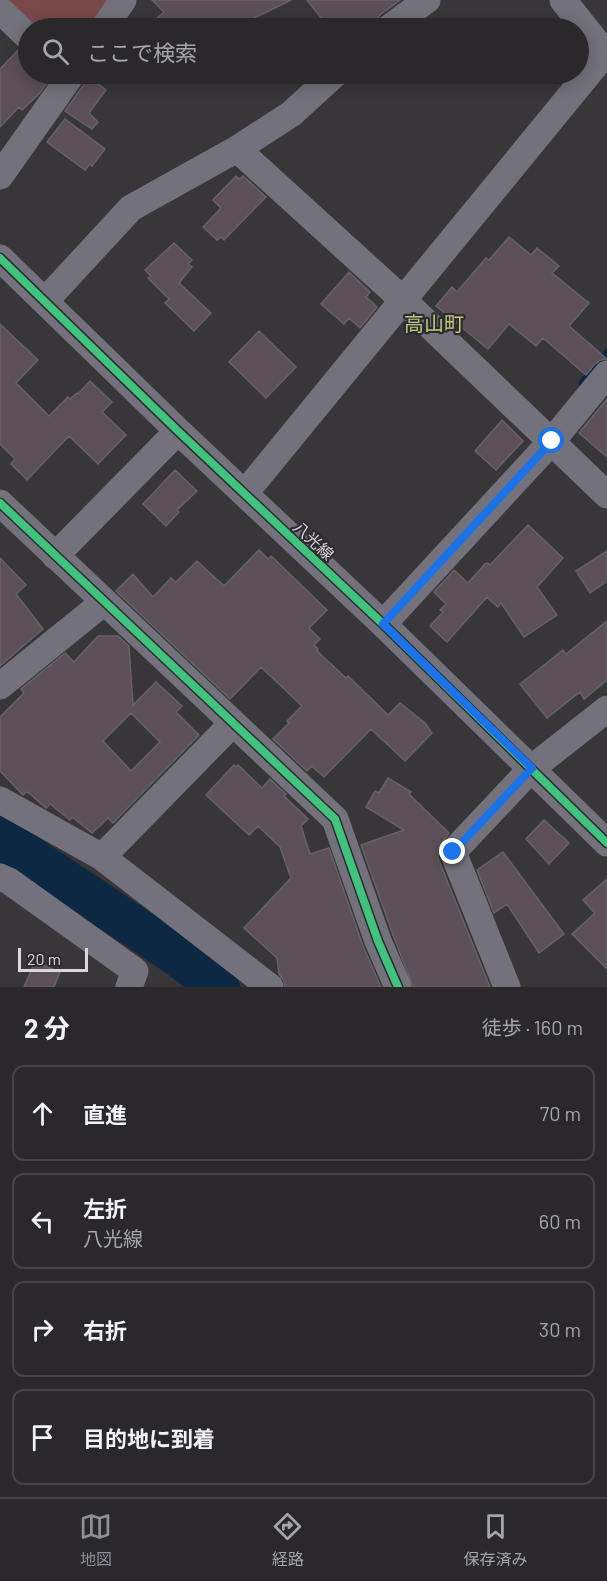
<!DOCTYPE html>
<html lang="ja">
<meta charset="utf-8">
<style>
:root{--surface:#2a282b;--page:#363437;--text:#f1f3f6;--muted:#a5a6a9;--line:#464447;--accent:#8c9099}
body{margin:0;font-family:Barlow,"Noto Sans JP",sans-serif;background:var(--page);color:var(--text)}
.scale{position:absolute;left:18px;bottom:15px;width:70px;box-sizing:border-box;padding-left:6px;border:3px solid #d9d7da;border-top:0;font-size:16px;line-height:21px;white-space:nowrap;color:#d9d7da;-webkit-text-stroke:4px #2e2b30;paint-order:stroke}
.stop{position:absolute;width:18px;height:18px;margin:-14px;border:4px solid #1a73e8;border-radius:50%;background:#fff}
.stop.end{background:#1a73e8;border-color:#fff;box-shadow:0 2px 6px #0008}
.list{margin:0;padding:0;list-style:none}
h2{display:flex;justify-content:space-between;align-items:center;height:78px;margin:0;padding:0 24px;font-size:26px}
h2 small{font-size:20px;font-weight:400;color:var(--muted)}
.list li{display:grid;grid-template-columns:39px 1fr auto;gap:18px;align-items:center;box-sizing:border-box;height:96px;margin:0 12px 12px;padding:0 12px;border:2px solid var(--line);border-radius:12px}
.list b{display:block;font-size:22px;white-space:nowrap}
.list p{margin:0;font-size:20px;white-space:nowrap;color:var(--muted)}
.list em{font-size:20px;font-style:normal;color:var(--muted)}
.icon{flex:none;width:33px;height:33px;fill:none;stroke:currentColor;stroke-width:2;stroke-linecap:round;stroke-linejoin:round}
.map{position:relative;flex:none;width:607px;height:987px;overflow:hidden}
.search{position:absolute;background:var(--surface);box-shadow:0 3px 15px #0003;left:18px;right:18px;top:18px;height:66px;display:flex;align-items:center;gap:15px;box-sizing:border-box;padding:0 21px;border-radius:33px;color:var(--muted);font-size:22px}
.sheet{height:510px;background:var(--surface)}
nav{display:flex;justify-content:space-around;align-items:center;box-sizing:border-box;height:84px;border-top:2px solid var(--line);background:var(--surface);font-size:16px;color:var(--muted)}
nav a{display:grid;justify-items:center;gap:3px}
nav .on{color:var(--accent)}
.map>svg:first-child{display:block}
.green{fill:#794849}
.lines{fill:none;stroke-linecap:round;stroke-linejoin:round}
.stream{stroke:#0c2842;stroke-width:7}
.river{stroke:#0c2842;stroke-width:42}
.building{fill:#5d4f58;stroke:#656365;stroke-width:1.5;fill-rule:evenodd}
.minor{stroke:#73727c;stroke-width:27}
.cycleway-casing{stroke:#2e2b30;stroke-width:11}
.cycleway{stroke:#40c37c;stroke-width:8}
.route{stroke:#1a73e8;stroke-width:8}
.labels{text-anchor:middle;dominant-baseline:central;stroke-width:4.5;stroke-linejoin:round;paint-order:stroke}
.street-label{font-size:16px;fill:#d9d7da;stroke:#2e2b30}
.quarter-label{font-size:20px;fill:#bdca7e;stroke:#2e2b30}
</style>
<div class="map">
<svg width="607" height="987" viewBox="0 0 607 987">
<rect width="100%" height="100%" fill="#383639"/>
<path class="green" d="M7,0H110L90,28H36Z"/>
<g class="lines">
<path class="stream" d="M582,383L607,353"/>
<path class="river" d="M0,837L177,955L219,987"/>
</g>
<path class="building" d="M152,0H291L250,20L256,28H146L164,12Z
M307,0H400L380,15L370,28H329Z
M19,49L28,52V74H53L39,94L22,110L19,107L0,127V69Z
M87,76L106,90L89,113L98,122L92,129L65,111L85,83Z
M65,119L105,149L92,166L90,164L85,170L47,142Z
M236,176L239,179L243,176L266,197L224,240L221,237L217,240L203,227L221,208L213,200Z
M509,237L531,255L537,248L559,266L552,273L589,303L569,326L607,359L601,360L595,364L586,375L543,338L536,346L509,324L488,349L436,306L452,287L457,292L486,258L489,260Z
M174,243L192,260L188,264L192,267L179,283L211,313L194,331L165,303L169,299L148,278L151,276L145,270Z
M349,272L370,292L366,297L377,307L360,328L349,318L344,324L321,304Z
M0,324L38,360L16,383L49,416L68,397L70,399L77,393L78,394L90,381L112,402L102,412L126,435L98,464L69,436L27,480L11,464L15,459L0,444Z
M259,331L296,367L266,398L229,362Z
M607,399V457L579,433Z
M502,420L523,441L496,470L475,451Z
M175,470L197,491L177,510L179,512L166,526L143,504Z
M528,525L563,558L537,587L557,615L524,637L501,603L498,607L487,597L447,642L430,626L443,612L440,610L446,604L434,592L454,570L468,583L485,564L488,563L490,565Z
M259,550L268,559L271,556L327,610L309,628L320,639L314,645L318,649L317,651L346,678L348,676L388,715L400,703L425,723L432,733L405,761L371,729L324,777L312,766L307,771L273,739L289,723L287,721L302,706L261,667L230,699L116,591L133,574L153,597L171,578L176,582L197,561L224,586Z
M607,551V581L590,593L576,571Z
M0,558L26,585L16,594L43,629L0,666Z
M607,621V680L584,699L580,692L547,718L520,684L563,650L566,654Z
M98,636H118L129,646L133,705L156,682L182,706L176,712L199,735L113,823L108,818L92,833L72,817L70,820L50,804L46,808L29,793L26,792L23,795L0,771V717L24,693L21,689L65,653L74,662ZM131,713L160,742L131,771L103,741Z
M234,765L236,767L238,765L262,788L270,779L286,794L284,796L308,819L301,826L310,854L329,848L363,946L381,987H285L284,981L279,974L277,958L244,928L291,878L280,847L258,826L249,835L206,795Z
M388,778L411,792L409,794L449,833L438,848V858L490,987H413L393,935L361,845L404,830L366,807L375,791L379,793Z
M544,820L569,843L549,864L526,839Z
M503,852L564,934L539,953L507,904L494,913L477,870Z
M607,879V969L572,934L595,913L583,900Z
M35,962L60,972L54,987H24Z"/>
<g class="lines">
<path class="minor" d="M563,0L605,53
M0,10L28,37
M104,28L123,0
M389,28L427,0
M237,149L403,300L607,495
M0,176L72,74
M0,258L178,431L383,624L607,843
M45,301L131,208L237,149L291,114L335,74
M245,493L607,51
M0,503L335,819L378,941L398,987
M55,556L178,431
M383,624L552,441L607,374
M0,686L104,602
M0,800L102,857L270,987
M102,857L233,723
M0,877L9,881L135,971L129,987
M507,987L453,852L532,768L607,709"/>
<defs>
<path id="cycleway" d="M0,258L178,431L383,624L607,843
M0,503L335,819L378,941L398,987"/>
</defs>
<use href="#cycleway" class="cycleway-casing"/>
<use href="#cycleway" class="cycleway"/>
</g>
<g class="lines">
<path class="route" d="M453,852L532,768L383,624L552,441"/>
</g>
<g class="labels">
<g class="street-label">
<text transform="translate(314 540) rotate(43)">八光線</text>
</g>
<g class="quarter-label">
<text x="434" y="323">高山町</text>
</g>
</g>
</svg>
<div class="scale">20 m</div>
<div class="stop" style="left:552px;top:441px"></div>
<div class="stop end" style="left:453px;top:852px"></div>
<div class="search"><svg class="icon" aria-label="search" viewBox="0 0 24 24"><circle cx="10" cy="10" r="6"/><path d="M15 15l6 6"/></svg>ここで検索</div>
</div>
<section class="sheet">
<h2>2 分<small>徒歩 · 160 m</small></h2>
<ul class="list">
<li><svg class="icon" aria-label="ahead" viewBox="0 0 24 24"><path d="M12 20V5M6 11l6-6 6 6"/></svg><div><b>直進</b></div><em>70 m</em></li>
<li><svg class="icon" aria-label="left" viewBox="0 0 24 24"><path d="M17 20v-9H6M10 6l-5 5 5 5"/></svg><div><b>左折</b><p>八光線</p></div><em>60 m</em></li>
<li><svg class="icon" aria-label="right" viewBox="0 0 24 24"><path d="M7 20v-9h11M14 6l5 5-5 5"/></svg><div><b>右折</b></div><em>30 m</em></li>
<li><svg class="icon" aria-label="arrive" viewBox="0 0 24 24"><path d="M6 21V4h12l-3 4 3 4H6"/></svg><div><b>目的地に到着</b></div></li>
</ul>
</section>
<nav>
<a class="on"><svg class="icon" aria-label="map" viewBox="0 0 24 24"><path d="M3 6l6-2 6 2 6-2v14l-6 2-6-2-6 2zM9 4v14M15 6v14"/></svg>地図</a>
<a><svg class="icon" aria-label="directions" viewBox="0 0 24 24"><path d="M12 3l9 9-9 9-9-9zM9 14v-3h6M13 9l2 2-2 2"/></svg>経路</a>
<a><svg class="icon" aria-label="saved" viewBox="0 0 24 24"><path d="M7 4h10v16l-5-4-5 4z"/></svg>保存済み</a>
</nav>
